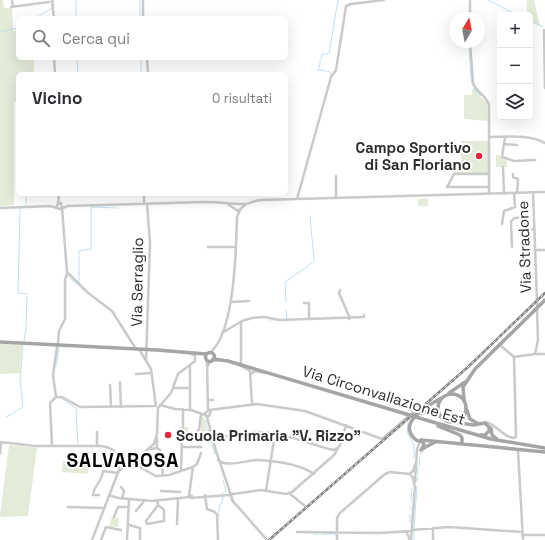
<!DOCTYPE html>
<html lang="it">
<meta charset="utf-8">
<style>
:root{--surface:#fff;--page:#f2f2f3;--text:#2b2b33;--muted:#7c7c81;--line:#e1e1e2}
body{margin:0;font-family:"Space Grotesk",sans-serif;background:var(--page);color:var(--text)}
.controls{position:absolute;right:12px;top:12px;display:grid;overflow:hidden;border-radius:6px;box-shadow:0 4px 16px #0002}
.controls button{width:36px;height:36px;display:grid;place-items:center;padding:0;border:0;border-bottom:1px solid var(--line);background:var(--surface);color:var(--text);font:20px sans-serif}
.compass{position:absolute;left:449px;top:12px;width:36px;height:36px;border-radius:50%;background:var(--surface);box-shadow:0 4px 16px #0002;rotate:10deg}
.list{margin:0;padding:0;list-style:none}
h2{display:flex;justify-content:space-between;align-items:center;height:52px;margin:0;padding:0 16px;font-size:17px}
h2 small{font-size:13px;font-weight:400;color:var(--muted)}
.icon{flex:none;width:22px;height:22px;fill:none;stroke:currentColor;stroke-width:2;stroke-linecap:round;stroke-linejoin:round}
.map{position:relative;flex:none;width:545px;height:540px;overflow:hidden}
.search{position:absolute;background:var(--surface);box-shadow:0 4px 16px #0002;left:16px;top:16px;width:272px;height:44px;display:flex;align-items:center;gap:10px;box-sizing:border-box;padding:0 14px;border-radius:6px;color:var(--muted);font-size:15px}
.panel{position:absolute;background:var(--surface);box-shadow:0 4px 16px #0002;left:16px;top:72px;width:272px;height:124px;border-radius:6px}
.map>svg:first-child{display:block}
.green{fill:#e4ebd9}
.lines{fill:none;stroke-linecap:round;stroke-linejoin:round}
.stream{stroke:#c4e0ed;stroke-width:1}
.canal{stroke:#c4e0ed;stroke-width:2}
.minor{stroke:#cacaca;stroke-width:2.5}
.major{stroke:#a5a5a5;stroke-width:3.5}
.rail-casing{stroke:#828282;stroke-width:2.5}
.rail{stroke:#fff;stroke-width:1;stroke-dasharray:3;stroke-linecap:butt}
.major-bridge{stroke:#a5a5a5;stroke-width:3.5}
.poi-dot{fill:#ee2441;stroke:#fff;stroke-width:1.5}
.labels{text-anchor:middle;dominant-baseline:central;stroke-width:4;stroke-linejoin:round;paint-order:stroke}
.poi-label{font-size:15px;font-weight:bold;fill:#2d2d2d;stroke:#fff;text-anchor:end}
.street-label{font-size:15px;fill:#2d2d2d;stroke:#fff}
.district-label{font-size:19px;font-weight:bold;letter-spacing:1px;fill:#000;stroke:#fff}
</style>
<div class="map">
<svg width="545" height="540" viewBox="0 0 545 540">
<rect width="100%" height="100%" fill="#fff"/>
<path class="green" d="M0,0H3L4,8H12L13,31L18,30V58H34V74H18V102H14V205L0,206Z
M527,0H534L540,26L530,20V15H527Z
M472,90H474L487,103L488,121L464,119V95H472Z
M461,141H488V173L453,174L461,161Z
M496,155H500L501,158L507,161V167H496Z
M425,198L428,199V206H418V199Z
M0,344L22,345L20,373L0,374Z
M203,416L205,419L206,441H201V419Z
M184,427L195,428H188V436H183V440H176V430L184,431Z
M9,445L37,448L28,516L1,517L0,515Z
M63,461L89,465L88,474L62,472Z
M112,517L119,518L118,527L109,526Z"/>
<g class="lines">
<path class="stream" d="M54,0V5
M76,0V18
M140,0V18
M488,0L517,15
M36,18L52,8
M530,21L543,27
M0,32L18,28
M469,47L471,79L473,86
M329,53L338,0
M322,54H328
M77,58L78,74
M141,58V74
M321,59L322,55
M320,63V60
M320,64L318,70L325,71
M327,71L330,72L331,76
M26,194V205
M20,209L18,293L27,294
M310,216L314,260
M91,249V207L118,208
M309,265L314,262
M67,276L77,284
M79,283V251L91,249
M286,302L285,282L308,266
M286,310L287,319
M270,320H274
M24,341L26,326L27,296
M56,366L59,347
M61,398L76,408L78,444
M13,413L23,407L20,380L23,345
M6,417L12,414
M206,420L207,430L215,454
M408,423L407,432L414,445V458
M421,454L424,450
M419,466L420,457
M418,474V468
M417,481L418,477
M223,493L226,491L223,480
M229,497L234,505
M411,501L412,489
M411,510V507
M218,517L220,504L222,503L223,496
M410,522V515
M414,529L417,486
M313,534H318
M322,534H335L336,536
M414,540V531"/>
<path class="canal" d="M474,89L481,95"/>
<path class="minor" d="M12,0L13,7
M143,0V18
M470,0V18
M52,1L54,18
M11,7L49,2
M544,30L545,88
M470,42L473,83C476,92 487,96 489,105V194
M54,58L55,74
M147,58L148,74
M489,137C507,137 529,134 545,143
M505,137L502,157L514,161L535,160
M504,144L517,145
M503,167L504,194
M513,174V177L518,179L517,193
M489,187H447L454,174H489
M533,193L537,300
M144,194V203
M336,198V176
M297,199L331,77L336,70L346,6L351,4L384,0
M58,203L59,194
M229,205L238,211L245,205
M0,208L50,206L57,208
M62,208L61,203L57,205V208L60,209L68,206L204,202C218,202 230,204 242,204C249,205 254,200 261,200L545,192
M62,208L67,272L87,292L112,311L136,349
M502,224L504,211L515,207L514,193
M527,230V246
M208,247H236
M512,247L511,222L514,218L525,217L526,230L534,229
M535,250H545
M340,290L339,293L349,316V319
M231,302L249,301
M304,303H309V319
M537,306V302
M241,322V365
M222,333L242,321L252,318L264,317L280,320L364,317V315
M58,343L59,331L65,319V280L67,274
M500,345L514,357L535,354H545
M139,349L151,369L156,406
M211,352C235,330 236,249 237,217L240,210
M535,354L538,340L537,310
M146,360L150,242L147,204
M207,360L208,410
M237,364L250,371L252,404
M208,366L210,361
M136,374L151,373
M251,374L255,371L265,373
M120,382L121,407
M110,385L111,407
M173,388H190
M56,397H62L80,407L156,406
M56,397L53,375L57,347
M209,400H213
M160,405L175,409L191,410L205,415
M190,410V365
M211,410L209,416H206L205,413L209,410L257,404L305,411L382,439L411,414L416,407
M207,417L216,451L233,501
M486,422C496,424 502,436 513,438L516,437L514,357
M183,431V409
M209,431C220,442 244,432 257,432C284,432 308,444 333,450L338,448
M97,432V445
M188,438H195L196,432L199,430L201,414
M0,442L35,446H100C115,447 120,455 119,470L92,540
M52,445L50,403L56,397
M182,447H201
M157,448L160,450L163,476
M151,449L157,448V438
M518,450L523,540
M0,454L1,443
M218,460C227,468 247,460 258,460C275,461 300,464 314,474
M134,461L154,444L157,434L158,408L171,393L178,374L195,361V356L191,354
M134,464L156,476L169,475L193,467L189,495L192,496L191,498L189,495
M193,467L197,464L201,453
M181,469L182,440
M119,471L126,466L133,464
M409,474L413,471L415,465
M415,482L417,449L420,442
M121,487L124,491L122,499
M266,490L275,434
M161,491L180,492
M230,493L233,494L261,490L286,494L292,492L334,455L340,445L346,425
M289,493L305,506
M99,495H93C94,485 102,482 103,471L118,473
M109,495L118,498L152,501L189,497
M205,495L207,509L215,512L217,515L218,540
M191,498L229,495
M157,500L158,505L164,510V521L147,524L146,521L158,505
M232,500L267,540
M68,507L104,508
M136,511L145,500
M114,517L118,507H129
M177,524L178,499
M129,525L140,528V540
M412,530L449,527L522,532
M406,531L410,540
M297,532L379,533L412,531
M337,533V518L340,513L385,474L390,472L410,474L413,478L415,488
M522,535H545
M101,540L106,527L121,530
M127,540L129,499
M337,540V533
M411,540L415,487
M433,540V528"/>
<path class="major" d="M540,305L545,300
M0,342L157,350L206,354
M205.5 357a4.5 4.5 0 1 1 9 0a4.5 4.5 0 1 1-9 0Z
M213,359L228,361L406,414
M449,393L465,382
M438 408a14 14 0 1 1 28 0a14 14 0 1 1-28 0Z
M464,400L463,387L475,369L536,309
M467,410L470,419L477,423
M421,413L430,412L441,417
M419,418L491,439L545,448
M454,422L473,425L485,423L489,427V431L485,435H481
M438,426L460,435L462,438V444
M491,428L492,435L497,439
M421,440L545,452
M424,441C419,442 416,441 413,437C399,421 429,405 441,398
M422,449L435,442
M421,450L424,445L422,440"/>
<defs>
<path id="rail" d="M413,415L468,367L545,293
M269,540L410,417"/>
</defs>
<use href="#rail" class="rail-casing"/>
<use href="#rail" class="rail"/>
<path class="major-bridge" d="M536,309L540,305
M406,414L419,418"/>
</g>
<g class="poi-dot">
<circle cx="479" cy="156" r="4"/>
<circle cx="168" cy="435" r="4"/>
</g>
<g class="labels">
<g class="poi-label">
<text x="471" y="147">Campo Sportivo<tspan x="471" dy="17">di San Floriano</tspan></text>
<text x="176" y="435" text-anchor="start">Scuola Primaria "V. Rizzo"</text>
</g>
<g class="street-label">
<text transform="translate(524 247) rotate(-92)">Via Stradone</text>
<text transform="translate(137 282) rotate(-89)">Via Serraglio</text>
<text transform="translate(384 395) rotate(17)">Via Circonvallazione Est</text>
</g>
<g class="district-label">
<text x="123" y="460">SALVAROSA</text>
</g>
</g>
</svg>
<div class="controls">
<button>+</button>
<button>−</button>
<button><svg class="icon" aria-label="layers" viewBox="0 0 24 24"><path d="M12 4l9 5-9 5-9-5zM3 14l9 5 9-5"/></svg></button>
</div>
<svg class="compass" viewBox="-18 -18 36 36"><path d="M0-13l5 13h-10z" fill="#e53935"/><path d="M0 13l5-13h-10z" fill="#7c7c81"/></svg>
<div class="search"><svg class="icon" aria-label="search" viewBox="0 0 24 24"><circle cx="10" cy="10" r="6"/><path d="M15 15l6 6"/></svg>Cerca qui</div>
<section class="panel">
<h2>Vicino<small>0 risultati</small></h2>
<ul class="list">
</ul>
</section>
</div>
